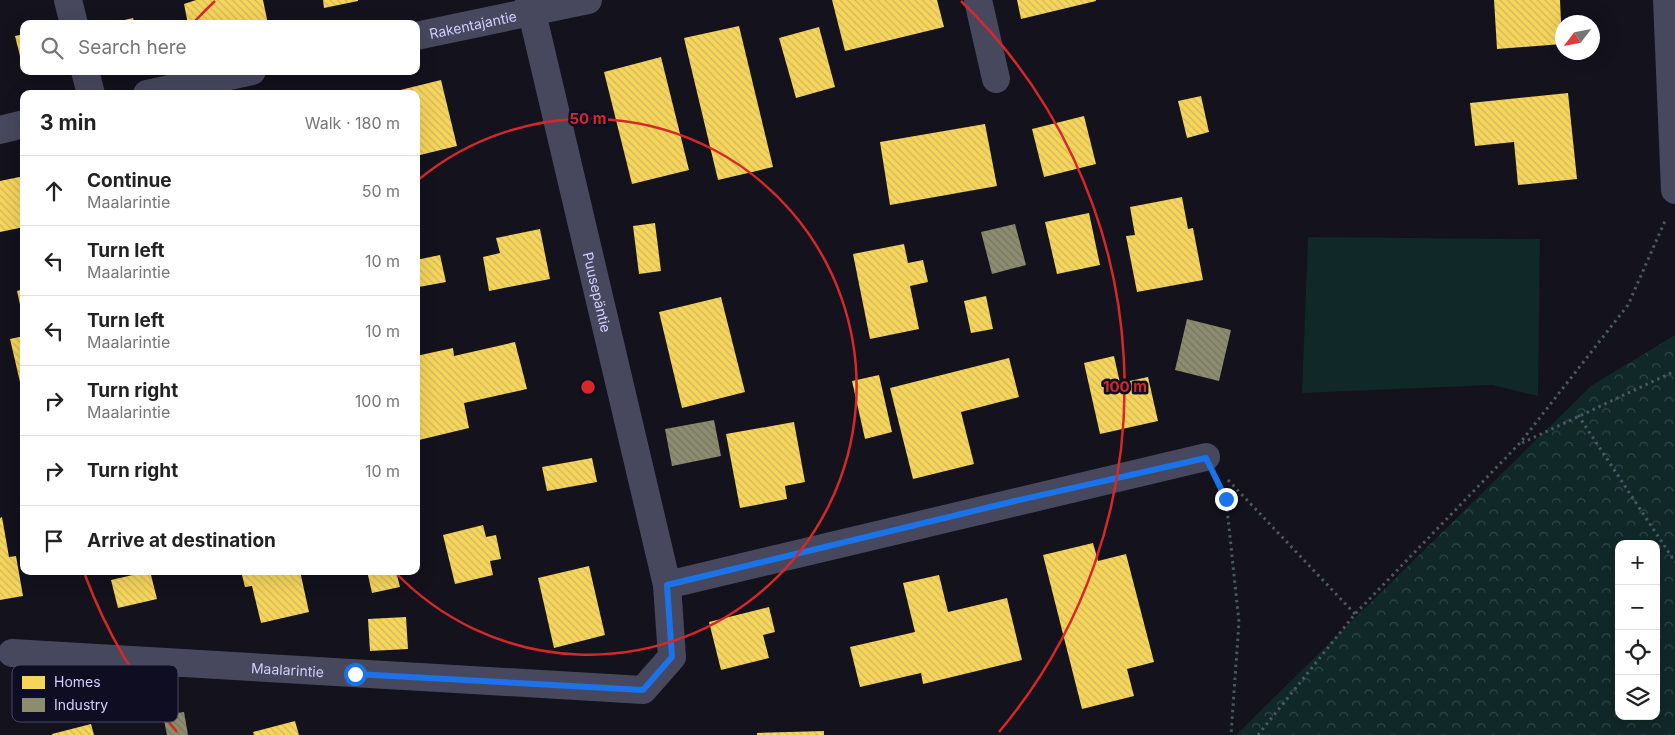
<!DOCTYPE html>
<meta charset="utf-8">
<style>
:root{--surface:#fff;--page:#f2f2f2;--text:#222;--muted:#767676;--line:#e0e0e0}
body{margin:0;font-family:Inter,sans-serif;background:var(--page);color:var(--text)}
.controls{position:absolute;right:15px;bottom:15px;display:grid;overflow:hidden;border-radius:10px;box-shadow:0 5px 20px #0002}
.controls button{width:45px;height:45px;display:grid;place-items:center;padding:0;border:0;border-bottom:1px solid var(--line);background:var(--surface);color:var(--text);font:25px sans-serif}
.compass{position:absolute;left:1555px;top:15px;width:45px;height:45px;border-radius:50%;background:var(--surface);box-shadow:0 5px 20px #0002;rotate:238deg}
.stop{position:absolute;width:15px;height:15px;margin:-11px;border:4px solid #1a73e8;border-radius:50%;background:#fff}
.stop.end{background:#1a73e8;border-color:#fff;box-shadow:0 1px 5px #0008}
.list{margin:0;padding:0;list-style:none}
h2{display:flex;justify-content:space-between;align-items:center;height:65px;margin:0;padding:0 20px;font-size:21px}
h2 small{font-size:16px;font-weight:400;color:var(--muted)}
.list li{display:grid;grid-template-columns:32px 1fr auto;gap:15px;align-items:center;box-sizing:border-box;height:70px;padding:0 20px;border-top:1px solid var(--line)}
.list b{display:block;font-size:19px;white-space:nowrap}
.list p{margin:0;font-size:16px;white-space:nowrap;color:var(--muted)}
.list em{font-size:16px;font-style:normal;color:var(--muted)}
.icon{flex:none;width:28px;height:28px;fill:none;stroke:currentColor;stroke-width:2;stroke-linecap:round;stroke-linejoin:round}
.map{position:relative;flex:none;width:1675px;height:735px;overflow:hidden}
.search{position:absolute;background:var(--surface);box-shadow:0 5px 20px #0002;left:20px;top:20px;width:400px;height:55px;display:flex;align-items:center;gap:12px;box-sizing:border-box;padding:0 18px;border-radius:10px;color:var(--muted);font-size:19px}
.panel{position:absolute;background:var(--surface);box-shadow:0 5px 20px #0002;left:20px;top:90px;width:400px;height:485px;border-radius:10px}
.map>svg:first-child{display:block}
.green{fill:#102827}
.forest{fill:url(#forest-crowns);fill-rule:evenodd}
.homes{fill:url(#homes-back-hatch)}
.industry{fill:url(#industry-back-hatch)}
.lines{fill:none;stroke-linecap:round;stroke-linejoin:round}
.path{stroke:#495964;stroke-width:3;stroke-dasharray:2.5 4;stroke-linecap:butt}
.minor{stroke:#47485e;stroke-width:28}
.route{stroke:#1a73e8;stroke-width:6}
.ring{fill:none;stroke:#d62828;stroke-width:2.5}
.labels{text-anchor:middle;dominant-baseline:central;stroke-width:5;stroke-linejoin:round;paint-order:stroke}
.street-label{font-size:14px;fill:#d0ceff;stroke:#0f0d22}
.key{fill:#0f0d22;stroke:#494764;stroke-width:1}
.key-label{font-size:14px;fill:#d0ceff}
.centre{fill:#d62828;stroke:#0f0d22;stroke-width:2.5}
.ring-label{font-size:15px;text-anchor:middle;font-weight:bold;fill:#d62828;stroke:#0f0d22;stroke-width:5;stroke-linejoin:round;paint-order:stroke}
</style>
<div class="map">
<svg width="1675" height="735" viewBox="0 0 1675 735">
<defs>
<pattern id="forest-crowns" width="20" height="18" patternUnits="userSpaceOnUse" patternTransform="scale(1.25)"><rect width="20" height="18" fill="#102827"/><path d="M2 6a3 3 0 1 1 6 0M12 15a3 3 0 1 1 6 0" fill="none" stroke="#324647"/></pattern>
<pattern id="homes-back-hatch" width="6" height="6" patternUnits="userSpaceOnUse" patternTransform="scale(1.25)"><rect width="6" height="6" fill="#f6d55c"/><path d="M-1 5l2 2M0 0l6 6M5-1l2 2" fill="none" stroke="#d1b759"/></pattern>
<pattern id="industry-back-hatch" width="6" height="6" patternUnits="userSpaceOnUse" patternTransform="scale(1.25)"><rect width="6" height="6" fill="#8c8c6e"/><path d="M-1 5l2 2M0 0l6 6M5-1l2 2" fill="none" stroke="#757564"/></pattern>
</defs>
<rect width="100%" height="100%" fill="#13121d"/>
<path class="green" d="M1308,237L1540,239L1538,396L1492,385L1302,393Z"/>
<path class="forest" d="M1675,335V735H1236L1591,386ZM1619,544H1656V716H1619Z"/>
<path class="homes" d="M196,0H263L268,24H188L184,4Z
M323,0H358V1L324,8Z
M832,0H937L944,27L845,51Z
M1017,0H1096V1L1021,19Z
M1494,0H1560L1562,44L1497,49Z
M133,18L135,24H112V23Z
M739,26L773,167L718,180L684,38Z
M819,27L835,87L796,98L779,38Z
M24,34V67L23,68L15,36Z
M661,57L689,170L632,184L604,72Z
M441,80L457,146L416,156V94L388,93Z
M1568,93L1577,179L1518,185L1514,142L1475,146L1470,103Z
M1201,96L1209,132L1187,138L1178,101Z
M1084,116L1096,164L1044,177L1032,129Z
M985,124L997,186L890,205L880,142Z
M24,176V227L0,232V181Z
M1182,197L1188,229L1193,228L1203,280L1137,292L1126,236L1135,235L1130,207Z
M1089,213L1100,265L1057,274L1045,222Z
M655,223L661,271L639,274L633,226Z
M540,229L550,279L489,291L483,257L500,253L496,238Z
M904,244L908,263L923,260L928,282L910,286L919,329L870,339L853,254Z
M440,255L446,282L419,287L416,260Z
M24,289V318H23L17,291Z
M986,296L993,329L971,333L964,301Z
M721,297L745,392L682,408L659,312Z
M24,336V395H23L10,339Z
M515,342L527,389L464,403L469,428L419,440L416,429V356L453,348L454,356Z
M1114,356L1120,383L1148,377L1158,421L1100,434L1084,363Z
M1009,358L1019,397L961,412L974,464L913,479L890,388Z
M879,375L892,432L865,439L852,381Z
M794,422L805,482L785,486L787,499L740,508L726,434Z
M592,458L597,482L547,491L542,467Z
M2,517L9,557L16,556L23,596L0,600V518Z
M483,525L486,537L496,535L501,559L490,561L493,575L455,584L443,535Z
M1093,543L1098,561L1126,554L1154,662L1127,669L1134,696L1082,709L1043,555Z
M589,566L605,635L554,648L538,578Z
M150,571L157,599L118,608L111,580Z
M241,571H300L309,612L261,623L252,586L245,587Z
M367,571H396L400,587L372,593Z
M939,575L948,612L1007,598L1022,660L923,684L921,673L860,687L850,647L915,632L903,583Z
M769,607L775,632L763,635L769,658L721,670L709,622Z
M406,617L408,649L370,651L368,619Z
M295,721L299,735H254L253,732Z
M91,724L94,735H52V734Z
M824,731V735H757V733Z"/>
<path class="industry" d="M1015,224L1026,265L992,274L981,232Z
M1187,319L1231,330L1219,381L1175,370Z
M714,420L721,456L672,466L665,429Z
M184,712L188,735H167L163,715Z"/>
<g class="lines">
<path class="path" d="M1578,415L1675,562
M1522,443L1675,371
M1228,480L1355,614
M1219,485L1226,499L1239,622L1231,735
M1258,735L1355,614L1520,443L1628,305L1665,221"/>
<g class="minor">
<path d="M68,0L74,24"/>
<path id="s1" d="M529,0L667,585"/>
<path d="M978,0L996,79"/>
<path d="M1667,0L1675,190"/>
<path id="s2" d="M416,36L588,0"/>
<path d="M85,71L91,94"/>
<path d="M147,94L252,71"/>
<path d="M0,130L24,124"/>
<path id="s3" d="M12,653L643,690L672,657L667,585L1206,457"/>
</g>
</g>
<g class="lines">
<path class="route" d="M355,674L643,690L672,657L667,585L1015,501L1206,458L1226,499"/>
</g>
<g class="ring">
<path d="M418 180A268 268 0 1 1 394 571"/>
<path d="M177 732A537 537 0 0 1 85 575M195 21A537 537 0 0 1 215 1M961 1A537 537 0 0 1 999 732"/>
</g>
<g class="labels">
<g class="street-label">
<text stroke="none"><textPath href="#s2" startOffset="58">Rakentajantie</textPath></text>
<text stroke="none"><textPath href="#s1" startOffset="300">Puusepäntie</textPath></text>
<text stroke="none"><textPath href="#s3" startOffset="276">Maalarintie</textPath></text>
</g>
</g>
<rect x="12" y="665" width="166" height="57" rx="8" class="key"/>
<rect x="22" y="676" width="23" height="13" fill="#f6d55c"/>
<rect x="22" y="698" width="23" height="14" fill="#8c8c6e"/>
<g class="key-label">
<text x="54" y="687">Homes</text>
<text x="54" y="710">Industry</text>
</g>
<circle cx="588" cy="387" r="8" class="centre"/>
<g class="ring-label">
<text x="588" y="124">50 m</text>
<text x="1125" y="392">100 m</text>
</g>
</svg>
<div class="controls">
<button>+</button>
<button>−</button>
<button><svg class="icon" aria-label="locate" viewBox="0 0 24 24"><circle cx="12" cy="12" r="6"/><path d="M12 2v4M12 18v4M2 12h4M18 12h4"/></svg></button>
<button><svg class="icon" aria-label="layers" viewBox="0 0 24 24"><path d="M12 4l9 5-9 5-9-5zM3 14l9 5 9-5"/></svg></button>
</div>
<svg class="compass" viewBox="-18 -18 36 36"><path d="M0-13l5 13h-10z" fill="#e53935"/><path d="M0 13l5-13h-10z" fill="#767676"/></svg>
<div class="stop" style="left:355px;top:674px"></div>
<div class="stop end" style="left:1226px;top:499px"></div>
<div class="search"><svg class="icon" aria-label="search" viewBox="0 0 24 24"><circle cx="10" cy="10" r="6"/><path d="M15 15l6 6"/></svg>Search here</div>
<section class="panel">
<h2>3 min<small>Walk · 180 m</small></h2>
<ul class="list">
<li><svg class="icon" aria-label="ahead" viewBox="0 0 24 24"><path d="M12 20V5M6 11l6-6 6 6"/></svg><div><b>Continue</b><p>Maalarintie</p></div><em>50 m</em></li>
<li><svg class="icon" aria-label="left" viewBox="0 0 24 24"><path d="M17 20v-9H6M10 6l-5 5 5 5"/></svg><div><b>Turn left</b><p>Maalarintie</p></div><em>10 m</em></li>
<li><svg class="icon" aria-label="left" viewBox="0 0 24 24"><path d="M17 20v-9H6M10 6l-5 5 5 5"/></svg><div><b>Turn left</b><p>Maalarintie</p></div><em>10 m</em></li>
<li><svg class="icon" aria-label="right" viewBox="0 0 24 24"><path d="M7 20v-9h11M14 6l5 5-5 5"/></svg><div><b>Turn right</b><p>Maalarintie</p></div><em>100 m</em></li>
<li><svg class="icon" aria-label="right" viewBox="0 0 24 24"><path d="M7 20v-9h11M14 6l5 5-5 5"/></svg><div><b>Turn right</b></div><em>10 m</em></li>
<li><svg class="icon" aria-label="arrive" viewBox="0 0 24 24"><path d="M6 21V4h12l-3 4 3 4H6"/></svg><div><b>Arrive at destination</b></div></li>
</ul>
</section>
</div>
